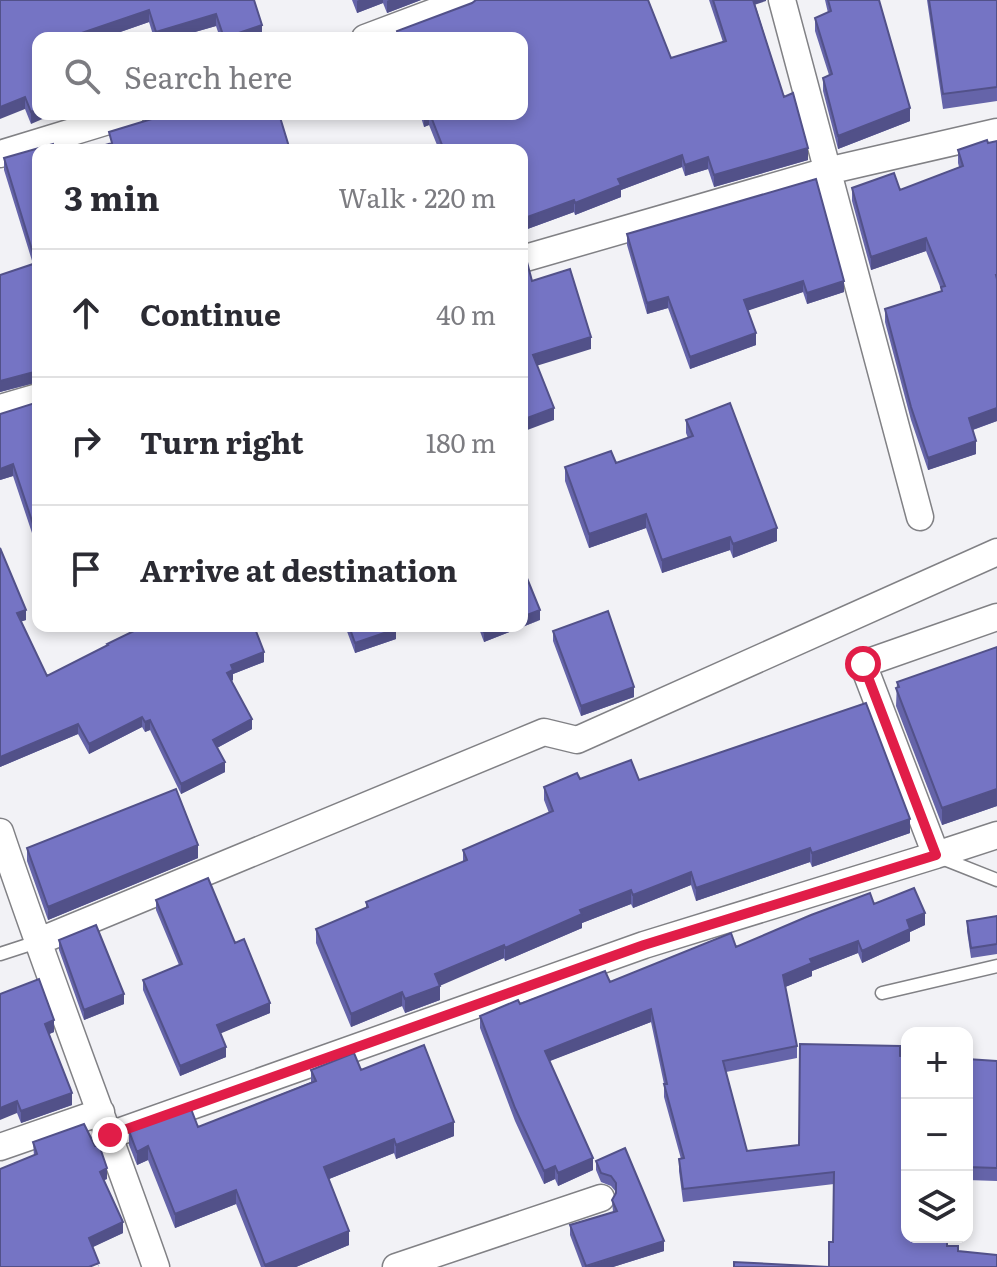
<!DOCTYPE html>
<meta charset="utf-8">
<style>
:root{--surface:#fff;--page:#f2f2f3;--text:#2b2b33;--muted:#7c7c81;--line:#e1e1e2}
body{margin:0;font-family:Literata,serif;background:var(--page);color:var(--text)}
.controls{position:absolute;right:24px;bottom:24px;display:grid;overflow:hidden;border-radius:16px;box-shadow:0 4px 12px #0003}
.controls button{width:72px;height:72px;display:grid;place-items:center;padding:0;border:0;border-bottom:2px solid var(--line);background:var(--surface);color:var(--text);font:40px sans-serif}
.stop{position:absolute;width:24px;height:24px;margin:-18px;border:6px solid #e11d48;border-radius:50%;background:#fff}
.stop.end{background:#e11d48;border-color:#fff;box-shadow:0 2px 8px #0008}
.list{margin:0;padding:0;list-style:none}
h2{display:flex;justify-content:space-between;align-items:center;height:104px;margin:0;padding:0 32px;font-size:34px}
h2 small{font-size:26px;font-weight:400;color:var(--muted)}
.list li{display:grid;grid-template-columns:52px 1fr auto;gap:24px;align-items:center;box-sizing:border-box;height:128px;padding:0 32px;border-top:2px solid var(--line)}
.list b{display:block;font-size:30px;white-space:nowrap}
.list em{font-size:26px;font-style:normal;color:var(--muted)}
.icon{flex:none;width:44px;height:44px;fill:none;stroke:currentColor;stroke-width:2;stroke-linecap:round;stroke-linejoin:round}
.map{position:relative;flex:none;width:997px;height:1267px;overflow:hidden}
.search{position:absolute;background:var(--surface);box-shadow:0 4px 12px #0003;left:32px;top:32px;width:496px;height:88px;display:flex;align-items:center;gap:20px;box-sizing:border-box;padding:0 28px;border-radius:16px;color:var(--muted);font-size:30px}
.panel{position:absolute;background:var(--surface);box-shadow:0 4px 12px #0003;left:32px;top:144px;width:496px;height:488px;border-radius:16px}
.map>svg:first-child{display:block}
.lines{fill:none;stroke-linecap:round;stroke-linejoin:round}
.service-casing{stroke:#818185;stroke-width:15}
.minor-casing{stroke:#818185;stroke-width:29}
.service{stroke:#fff;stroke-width:12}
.minor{stroke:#fff;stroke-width:26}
.wall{fill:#6564a9}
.shaded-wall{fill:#525189}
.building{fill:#7574c4;stroke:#525189;stroke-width:2}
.route{stroke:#e11d48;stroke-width:10}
</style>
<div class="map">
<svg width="997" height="1267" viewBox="0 0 997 1267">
<rect width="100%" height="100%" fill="#f2f2f6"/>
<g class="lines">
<defs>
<path id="service" d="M939,857L997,880
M0,954L37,942
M882,993L997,966"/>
<path id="minor" d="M782,0L920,517
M365,38L466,0
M0,154L131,114
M522,259L827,171L997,132
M0,408L38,397
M0,832C49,978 105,1122 156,1267
M936,855L997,835
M37,942L544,732L577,740L997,552
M110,1135L644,945L936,855L863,664L997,617
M0,1147L101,1112
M396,1267L601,1198"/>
</defs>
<use href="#service" class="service-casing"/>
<use href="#minor" class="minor-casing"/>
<use href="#service" class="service"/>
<use href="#minor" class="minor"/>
</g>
<path class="wall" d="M0,0H254L262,37L220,38L216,26L174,38H154L149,22L103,38H38L31,124L25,109Z
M352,0H421L387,13L383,3L357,13Z
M709,0H766L755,4L784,97L808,160L714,187L708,169L685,176L682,167L621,190V197L575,215L574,212L522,231V150H439L429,125L424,127L420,114H522V38H397V31L472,3L671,58L723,42Z
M825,0H879L910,121L838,149L823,91V78L829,75L815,31V18L828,13Z
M927,0H997V101L943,109Z
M997,141V421L973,430L976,454L928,470L911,420L885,322V309L941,291V289L926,251L871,270L852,201V188L900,190L959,167L958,163V150Z
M53,144L38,382L0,392V275L33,264L4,170V158Z
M627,234L844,292L807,304L803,292L748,310L756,345L690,369L668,308L647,314L627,245Z
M38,402L33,536L13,476L0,480Z
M686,420L777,541L733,558L730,550L662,573L646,528L589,548L565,481V467L616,463L688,438L686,433Z
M0,548L26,620L21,621L47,676L107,646V644L264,662L233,674V680L232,681L252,729L217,748L225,772L181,794L150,730L145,732L142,727L89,754L78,734L0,767Z
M540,620L484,642L478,626H522Z
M345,626H398L395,627L396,639L355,653Z
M553,631L634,697L581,716L553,641Z
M997,647V806L942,825L896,706L897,682Z
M580,779L639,780L910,833L812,867L810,862L696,901L691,885L633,908L631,904L582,923V928L505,961L504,958L439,985L440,1000L405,1013L402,1006L351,1027L316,943V929L366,908V902L463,862V850L549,813L544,800V787Z
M27,848L198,858L48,920L27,861Z
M156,900L235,943L270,1013L220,1033L226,1057L180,1076L143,990V980L179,965L156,910Z
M874,904L925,925L910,932V941L862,963L858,953L812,971V976L785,987L797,1046V1058L726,1072L747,1151L799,1145L900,1046L829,1267L833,1242L834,1184L683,1202L679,1171V1159H681L664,1097V1084L651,1022L549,1061L593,1170L558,1186L555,1179L544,1184L515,1121L480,1028V1016L520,1004L610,982L736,947Z
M997,916V954L971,958L967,931V921Z
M59,940L124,1004L84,1020L59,950Z
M0,994L54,1032L49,1034L72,1105L21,1123L17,1113Z
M967,1059L997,1061V1181L967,1180Z
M311,1070H361L454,1136L396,1159L394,1153L329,1179L349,1245L296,1267H261L236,1204L175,1228L148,1160L137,1165L129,1145V1131L198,1127L311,1082Z
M33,1142L107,1179L103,1180L123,1233L92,1247L99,1267L34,1156Z
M625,1148L664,1251L613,1267H582L570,1235V1225L613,1212L612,1200L616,1192L611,1186L601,1182L596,1170V1161Z"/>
<path class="shaded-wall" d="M359,0H383V3L357,13V1Z
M389,0H421L387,13V1Z
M751,0H766V1L751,6Z
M149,10V22L103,38H67Z
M216,14V26L174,38H156V32Z
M262,25V37L260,38H226Z
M25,97V109L0,119V107Z
M910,108V121L838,149V136Z
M38,109V114H54L31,124V112Z
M429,114V125L424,127V115Z
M808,148V160L714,187V175Z
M682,155V167L621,190V197L575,215V203L618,179Z
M708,157V169L685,176V165Z
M574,200V212L522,231V219Z
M926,238V251L871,270V257Z
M803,281V292L744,312V300Z
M844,281V292L807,304V293Z
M668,297V308L647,314V303Z
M756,333V345L690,369V357Z
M591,337V349L533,367V355Z
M38,371V382L0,392V381Z
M554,408V420L522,432V420Z
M997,408V421L969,431V418Z
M976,441V454L928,470V458Z
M13,464V476L0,480V469Z
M646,514V528L589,548V534Z
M38,522V534L33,536V524Z
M777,528V541L733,558V544Z
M730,537V550L662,573V560Z
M26,610V620L17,623V613Z
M540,610V620L484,642V632L500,626H522V617Z
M396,629V639L355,653V643Z
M264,652V662L233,674V680L227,683V673L231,665Z
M634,687V697L581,716V706Z
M142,717V727L89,754V744Z
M252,719V729L213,750V740Z
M150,720V730L145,732V722Z
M78,724V734L0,767V757Z
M225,762V772L181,794V784Z
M997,789V806L942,825V808Z
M910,819V833L812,867V853Z
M198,845V858L48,920V907Z
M810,848V862L696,901V888Z
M691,872V885L633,908V895Z
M631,890V904L582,923V928L505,961V948L580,910Z
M925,913V925L910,932V941L862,963V951L907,920Z
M858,941V953L812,971V976L783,988V975L810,959Z
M504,945V958L435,988V974Z
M440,986V1000L405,1013V999Z
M402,992V1006L351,1027V1014Z
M124,994V1004L84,1020V1010Z
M270,1003V1013L217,1035V1025Z
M651,1009V1022L545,1063V1051Z
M54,1020V1032L45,1036V1024Z
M226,1047V1057L180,1076V1066Z
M72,1093V1105L21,1123V1111Z
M17,1101V1113L0,1120V1108Z
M454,1122V1136L396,1159V1145Z
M394,1139V1153L324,1181V1167Z
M148,1146V1160L137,1165V1152Z
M593,1158V1170L558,1186V1173Z
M555,1166V1179L544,1184V1171Z
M107,1168V1179L100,1182V1172Z
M236,1190V1204L175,1228V1214Z
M123,1222V1233L89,1249V1238Z
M349,1231V1245L296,1267H265V1265Z
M664,1241V1251L613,1267H586Z"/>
<path class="building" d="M0,0H254L262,25L224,38L216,14L156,32L149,10L67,38H38V109L31,112L25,97L0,107Z
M476,0H648L671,58L726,41L713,0H753L784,97L793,93L808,148L714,175L708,157L685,165L682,155L618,179L621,185L575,203L574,200L522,219V150H444L430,114H522V38H399L397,31L472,3Z
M828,0H879L910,108L838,136L823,78L832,74L815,18L831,11Z
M929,0H997V87L943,94Z
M168,114H279L290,150H89L112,143L109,132Z
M987,140L988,143L997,141V275H996L997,279V408L969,418L976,441L928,458L911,407L885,309L942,291L941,287L945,286L926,238L871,257L852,188L894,173L900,190L963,166L958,150Z
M53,144L54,150H38V371L0,381V275L36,263L4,158Z
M816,179L844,281L807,293L803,281L744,300L756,333L690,357L668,297L647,303L627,234Z
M522,262H527L532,281L570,269L591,337L533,355L554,408L522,420Z
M38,402V522L33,524L13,464L0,469V414Z
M730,403L777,528L733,544L730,537L662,560L646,514L589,534L565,467L611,451L616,463L693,436L686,420Z
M0,548L26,610L17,613L47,676L108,645L107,644L144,626H254L264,652L231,665L233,670L227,673L252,719L213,740L225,762L181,784L150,720L145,722L142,717L89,744L78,724L0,757Z
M522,566L540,610L522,617Z
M608,611L634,687L581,706L553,631Z
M349,626H395L396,629L355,643Z
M482,626H500L484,632Z
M997,647V789L942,808L896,688L899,687L897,682Z
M866,703L910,819L812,853L810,848L696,888L691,872L633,895L631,890L580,910L582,914L505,948L504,945L435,974L440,986L405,999L402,992L351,1014L316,929L368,907L366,902L467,860L463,850L553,811L544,787L577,773L580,779L631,760L639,780Z
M176,789L198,845L48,907L27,848Z
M208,878L235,943L244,939L270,1003L217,1025L226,1047L180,1066L143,980L182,964L156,900Z
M914,888L925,913L907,920L910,929L862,951L858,941L810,959L812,963L783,975L797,1046L723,1061L747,1151L799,1145L800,1044L900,1046V1056L907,1057V1237H947V1246H958V1251L997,1255V1267H734V1262L829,1267V1242H833L834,1172L683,1189L679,1159L684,1158L664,1084H667L651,1009L545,1051L593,1158L558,1173L555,1166L544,1171L515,1108L480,1016L518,1000L520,1004L605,971L610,982L731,933L736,947L811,915L870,893L874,904Z
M997,916V944L971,948L967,921Z
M96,925L124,994L84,1010L59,940Z
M39,979L54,1020L45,1024L72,1093L21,1111L17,1101L0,1108V994Z
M424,1045L454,1122L396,1145L394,1139L324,1167L349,1231L265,1265L236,1190L175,1214L148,1146L137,1152L129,1131L191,1109L198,1127L316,1081L311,1070L354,1053L361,1070Z
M967,1059L997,1061V1168L967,1167Z
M84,1124L95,1146L99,1145L107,1168L100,1172L123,1222L89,1238L99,1263L89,1267H0V1169L37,1154L33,1142Z
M625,1148L664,1241L586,1266L570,1225L617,1211L612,1200L616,1193V1183L611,1176L601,1173L596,1161Z"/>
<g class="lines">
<path class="route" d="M110,1135L644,945L936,855L863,664"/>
</g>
</svg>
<div class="controls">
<button>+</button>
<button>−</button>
<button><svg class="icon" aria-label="layers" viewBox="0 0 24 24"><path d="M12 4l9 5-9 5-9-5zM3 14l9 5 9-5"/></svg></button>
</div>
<div class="stop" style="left:863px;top:664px"></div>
<div class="stop end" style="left:110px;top:1135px"></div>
<div class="search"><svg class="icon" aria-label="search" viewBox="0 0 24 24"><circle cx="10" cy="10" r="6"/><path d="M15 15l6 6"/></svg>Search here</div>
<section class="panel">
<h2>3 min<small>Walk · 220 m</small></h2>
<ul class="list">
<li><svg class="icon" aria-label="ahead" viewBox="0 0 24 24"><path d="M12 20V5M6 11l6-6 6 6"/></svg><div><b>Continue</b></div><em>40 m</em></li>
<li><svg class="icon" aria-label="right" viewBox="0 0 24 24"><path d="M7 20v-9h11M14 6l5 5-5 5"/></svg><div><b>Turn right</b></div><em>180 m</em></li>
<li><svg class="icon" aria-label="arrive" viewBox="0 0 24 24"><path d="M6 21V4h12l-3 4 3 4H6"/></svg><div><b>Arrive at destination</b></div></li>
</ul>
</section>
</div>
